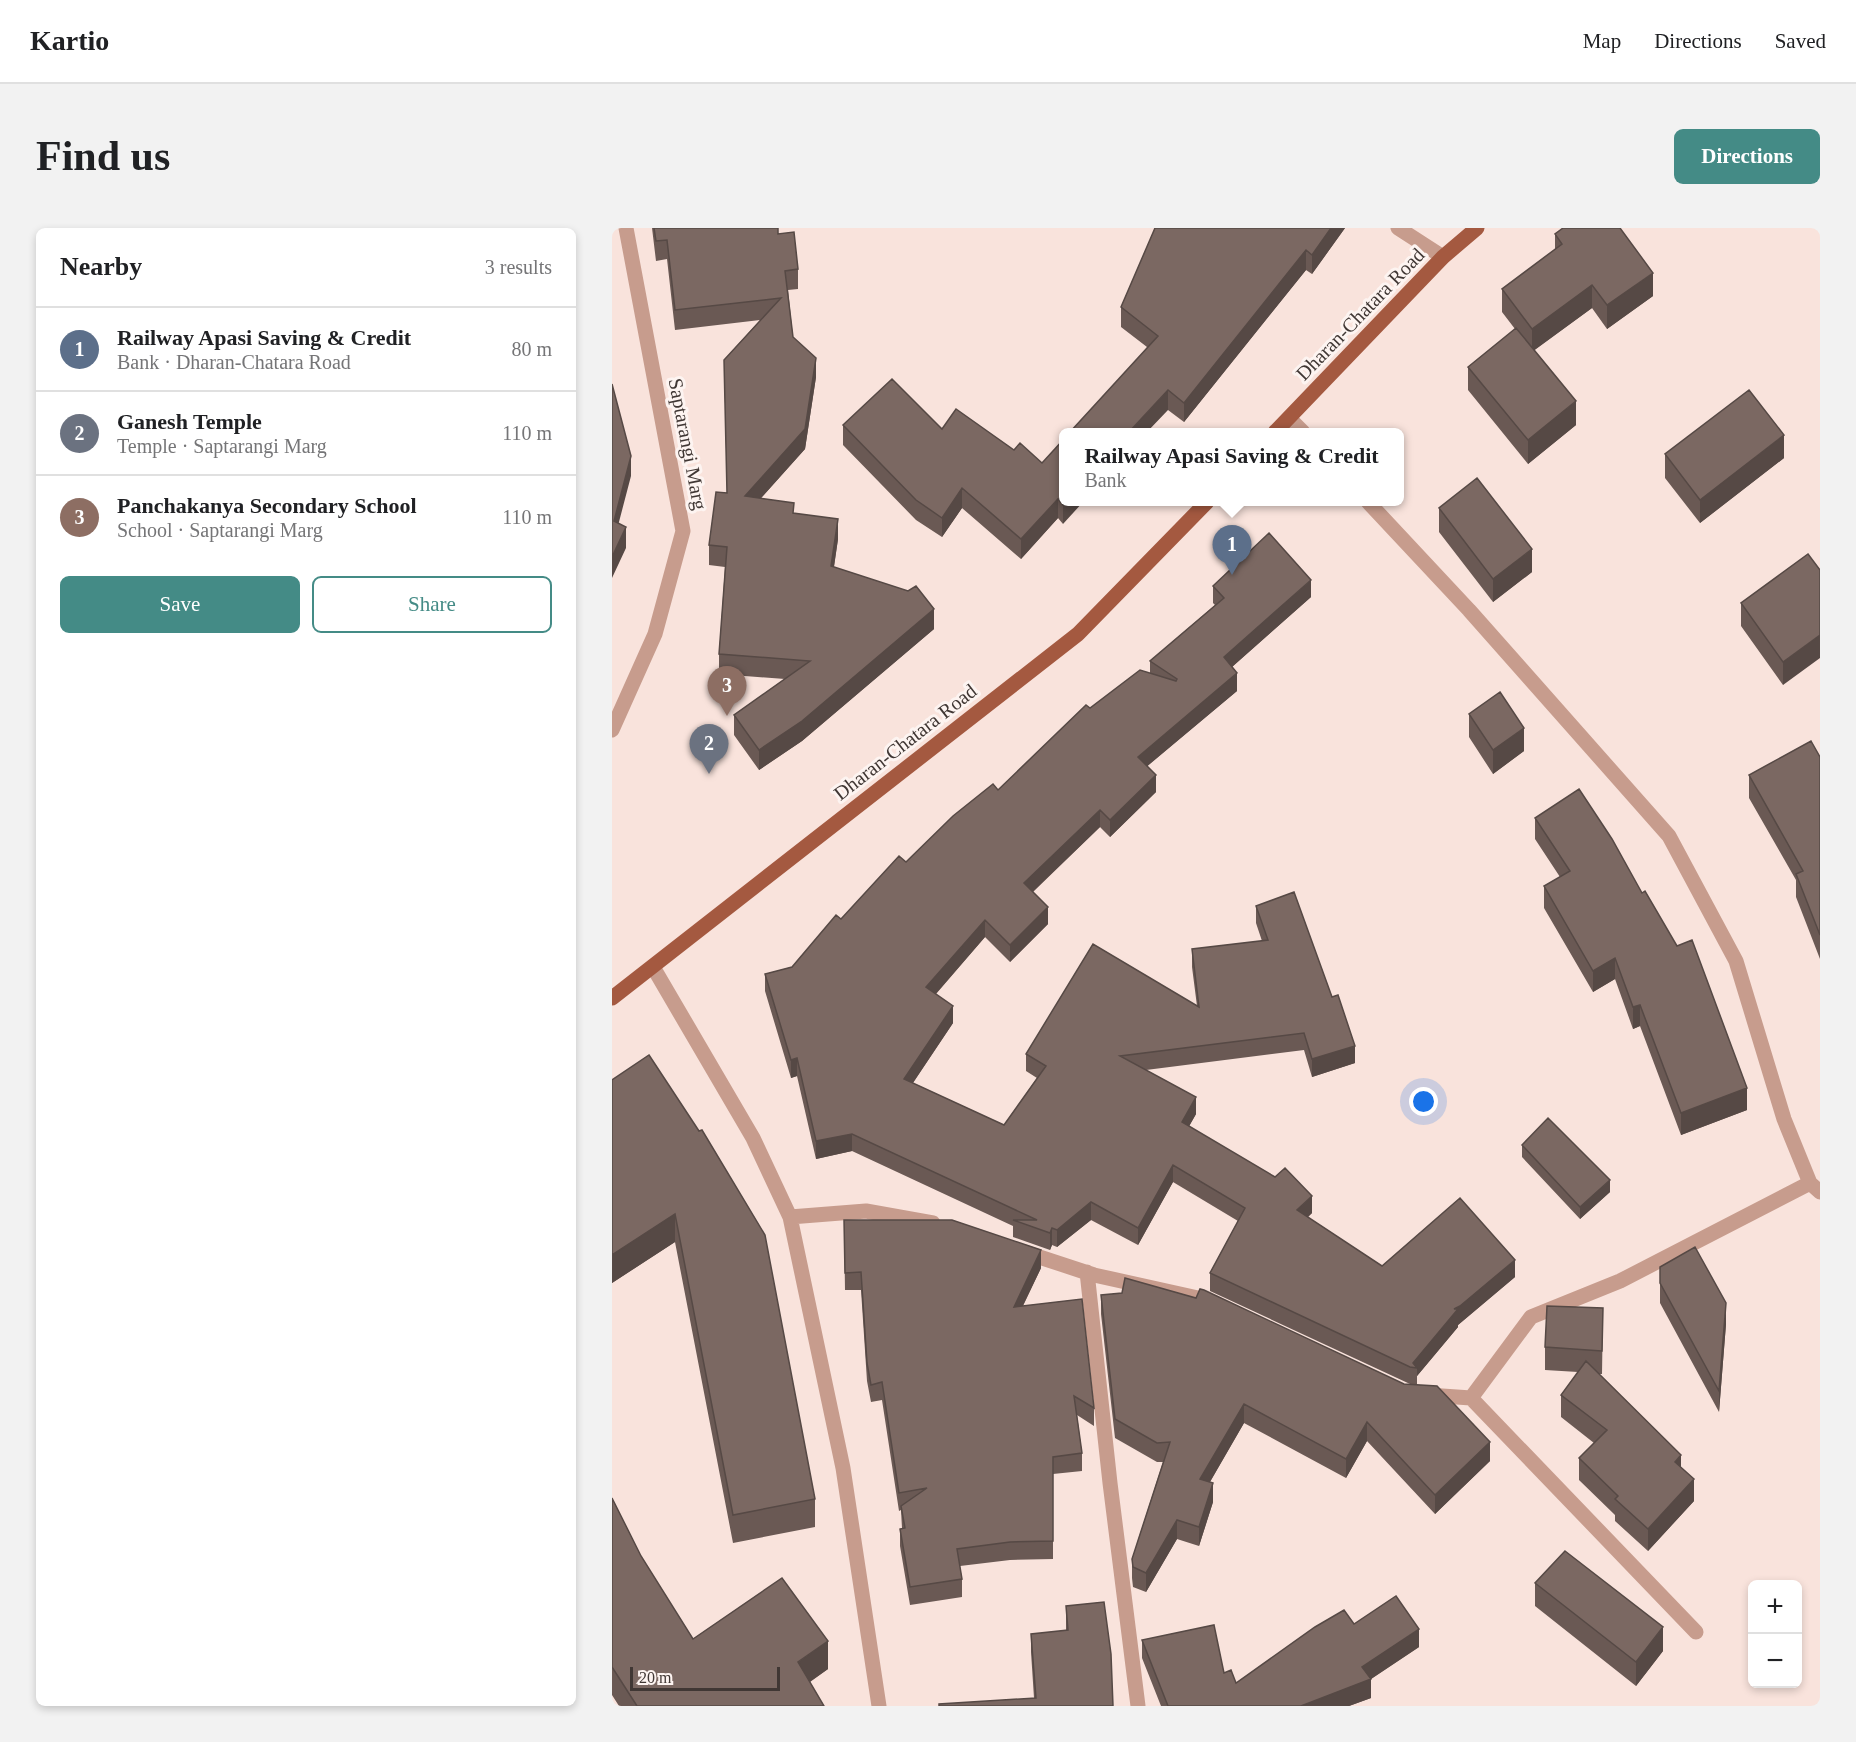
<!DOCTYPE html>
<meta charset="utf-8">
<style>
:root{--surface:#fff;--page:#f2f2f2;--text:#202124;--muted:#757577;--line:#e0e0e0;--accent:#448b86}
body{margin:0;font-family:Georgia,serif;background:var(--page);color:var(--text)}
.controls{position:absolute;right:18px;bottom:18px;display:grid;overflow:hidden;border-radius:9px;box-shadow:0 3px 9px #0003}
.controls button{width:54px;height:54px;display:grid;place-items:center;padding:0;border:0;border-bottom:2px solid var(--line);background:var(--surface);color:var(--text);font:30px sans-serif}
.scale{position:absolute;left:18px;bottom:15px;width:150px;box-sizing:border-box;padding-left:6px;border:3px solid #403734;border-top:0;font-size:16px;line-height:21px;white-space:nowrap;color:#403734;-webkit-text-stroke:4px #fdf4f1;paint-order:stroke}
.you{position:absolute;left:812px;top:874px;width:21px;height:21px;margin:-15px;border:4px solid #fff;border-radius:50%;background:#1a73e8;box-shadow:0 0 0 9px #1a73e833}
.badge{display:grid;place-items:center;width:39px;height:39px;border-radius:50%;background:var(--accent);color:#fff;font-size:20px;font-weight:700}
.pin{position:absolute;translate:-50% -50px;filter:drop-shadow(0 2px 3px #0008)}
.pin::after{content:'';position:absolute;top:32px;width:21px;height:18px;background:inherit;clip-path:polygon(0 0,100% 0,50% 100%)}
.popup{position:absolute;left:447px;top:200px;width:345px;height:78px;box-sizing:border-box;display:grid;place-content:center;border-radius:9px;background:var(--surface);filter:drop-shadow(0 2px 4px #0005);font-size:20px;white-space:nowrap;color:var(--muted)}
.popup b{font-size:22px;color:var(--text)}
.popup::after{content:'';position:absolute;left:50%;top:100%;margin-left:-12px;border:12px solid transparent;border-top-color:var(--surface)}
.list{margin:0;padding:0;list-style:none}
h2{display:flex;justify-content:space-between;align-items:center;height:78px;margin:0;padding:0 24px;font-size:26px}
h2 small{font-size:20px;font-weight:400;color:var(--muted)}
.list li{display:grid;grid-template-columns:39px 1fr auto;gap:18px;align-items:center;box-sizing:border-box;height:84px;padding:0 24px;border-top:2px solid var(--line)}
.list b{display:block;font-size:22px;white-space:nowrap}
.list p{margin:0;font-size:20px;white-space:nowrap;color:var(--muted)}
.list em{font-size:20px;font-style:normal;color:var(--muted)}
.actions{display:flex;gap:12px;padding:18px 24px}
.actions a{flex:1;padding:14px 0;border:2px solid var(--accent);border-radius:9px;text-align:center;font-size:21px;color:var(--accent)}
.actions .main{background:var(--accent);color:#fff}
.map{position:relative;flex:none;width:1208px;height:1478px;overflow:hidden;border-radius:9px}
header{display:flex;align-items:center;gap:36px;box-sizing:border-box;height:84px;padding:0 30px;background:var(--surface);border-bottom:2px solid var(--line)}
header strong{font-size:28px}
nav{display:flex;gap:33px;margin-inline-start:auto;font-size:21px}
.intro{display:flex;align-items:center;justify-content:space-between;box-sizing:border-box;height:144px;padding:0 36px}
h1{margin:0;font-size:42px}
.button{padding:15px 27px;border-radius:9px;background:var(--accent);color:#fff;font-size:21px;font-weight:700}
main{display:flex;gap:36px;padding:0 36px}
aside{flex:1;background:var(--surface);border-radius:9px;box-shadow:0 3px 9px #0003}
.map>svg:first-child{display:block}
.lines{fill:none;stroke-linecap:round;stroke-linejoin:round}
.street{stroke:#c79c8d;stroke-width:15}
.primary{stroke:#a45940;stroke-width:15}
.wall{fill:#6a5954}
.shaded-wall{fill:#564945}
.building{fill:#7b6862;stroke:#564945;stroke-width:1.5}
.labels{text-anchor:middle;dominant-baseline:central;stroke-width:6;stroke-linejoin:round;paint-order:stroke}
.street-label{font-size:20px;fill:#403734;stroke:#fdf4f1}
</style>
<header>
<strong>Kartio</strong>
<nav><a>Map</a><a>Directions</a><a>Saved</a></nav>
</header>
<div class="intro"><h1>Find us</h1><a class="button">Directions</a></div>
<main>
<aside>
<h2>Nearby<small>3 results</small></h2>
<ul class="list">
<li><span class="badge" style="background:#5c6f8a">1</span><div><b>Railway Apasi Saving &amp; Credit</b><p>Bank · Dharan-Chatara Road</p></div><em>80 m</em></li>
<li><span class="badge" style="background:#6b7280">2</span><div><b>Ganesh Temple</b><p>Temple · Saptarangi Marg</p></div><em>110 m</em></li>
<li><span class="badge" style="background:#8d6e63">3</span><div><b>Panchakanya Secondary School</b><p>School · Saptarangi Marg</p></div><em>110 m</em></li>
</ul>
<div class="actions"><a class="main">Save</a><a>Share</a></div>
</aside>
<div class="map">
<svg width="1208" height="1478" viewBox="0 0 1208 1478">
<rect width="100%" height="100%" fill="#f9e3dc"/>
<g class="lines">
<path class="street" d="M786,0L831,29
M677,190L691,204
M756,274L857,382L1057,608L1124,733L1172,891L1198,955L1208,964
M0,502L43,406L71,303L14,0
M41,739L141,910L178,989L231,1240L267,1478
M178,989L254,983L321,995
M412,1024L482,1047L595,1072L603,1075
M475,1044L498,1255L526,1478
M816,1167L859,1170L1084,1404
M859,1170L919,1089L1008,1053L1198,955"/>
<path class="primary" d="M663,204L831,29L865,0
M0,770L466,406L595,274"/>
</g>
<path class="wall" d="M40,0H166V6L186,41V61L176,62L181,109L204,149L193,221L149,270L182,285L226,311L222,339L322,401L190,513L147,542L122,507V487L173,451L107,446V426L113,339L97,337V317L115,265L112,132L148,92L63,102L55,31L44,33Z
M543,0H733L700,46L694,42L572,194L556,182L535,119L509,99V79Z
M943,6L1041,68L995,101L980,80L922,122L964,197L916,236L856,162V139L903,101L890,84V61L943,22Z
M231,197L330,201L402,222L430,235L452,211L451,296L446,290L409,331L350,280L330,309L304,292L231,217Z
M1053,226L1172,230L1088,295L1053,250Z
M827,280L920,344L881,374L827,304Z
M1196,326L1171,457L1129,398V375Z
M601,358L699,369L620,439L625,463L535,538L544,564L498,609L488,599L421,664L436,696L398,734L373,709L324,766L341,795L301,855L392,897L425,850L414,843V826L585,778L580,739V721L650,713L644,695V678L743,835L700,849L692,822L534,842L584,886L577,898L700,985L696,989L770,1038L903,1049L846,1097V1099L805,1148V1157L878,1233L823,1286L755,1213L734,1250L632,1195L598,1254L601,1274L587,1318L565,1311L534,1364L521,1359L520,1350V1331L551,1234H545L503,1210L489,1086V1067L792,1156H798L598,1063V1045L626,993L561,954L526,1017L479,992L445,1019L440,1017L438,1022L401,1009V998L240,923L204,931L185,848L179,850L153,763V746L180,739L229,691L294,634L386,562L478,480L538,445V433L603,377L601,375Z
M857,486L912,523L881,546L857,509Z
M1208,529V731L1184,669V652L1137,570V547Z
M923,590L1135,882L1069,907L1028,798L1021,801L1003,751L981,764L932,680V658L948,649L923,611Z
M0,852L203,1271V1299L121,1315L63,1014L0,1055Z
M910,917L998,964L968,991L910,929Z
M232,992L429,1040L411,1078L482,1180V1198L465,1187L470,1225V1243L441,1246V1331L398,1332L348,1338L350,1351V1369L298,1377L288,1318V1301L290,1300L289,1282L287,1283L270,1172L259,1174L255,1153L249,1062H233Z
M1048,1039L1114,1096L1107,1184L1048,1075Z
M991,1080L990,1146H987L1069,1239L1082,1273L1036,1323L1003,1293V1287L967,1252V1230L982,1215L949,1189V1167L966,1144L933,1142V1119Z
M0,1270L29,1328L81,1411L216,1441L198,1454L212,1478H7L0,1467Z
M923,1355L1051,1423L1024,1458L923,1378Z
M454,1378L501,1478L422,1470L419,1424V1406L454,1403Z
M742,1396L807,1419L759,1451V1470L737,1478H549L530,1430V1412L612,1445L624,1455Z"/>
<path class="shaded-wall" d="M719,0H733L700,46V27Z
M694,22V42L572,194V175Z
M1041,45V68L995,101V77Z
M980,57V80L920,124V101Z
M204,130V149L193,221L133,288V268Z
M556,162V182L535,204H517Z
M964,173V197L916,236V212Z
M1172,207V230L1088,295V272Z
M19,228V248L2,313V293Z
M350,260V280L330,309V290Z
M446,271V290L409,331V311Z
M454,273H472L451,296V277Z
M226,291V311L219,358V338Z
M14,299V320L0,350V329Z
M920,321V344L881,374V351Z
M699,352V369L612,446V429Z
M322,381V401L190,513L147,542V522Z
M1208,407V430L1171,457V434Z
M625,445V463L526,546V529Z
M912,500V523L881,546V522Z
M544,547V564L498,609V592Z
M488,582V599L412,672V655Z
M436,679V696L398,734V717Z
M373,692V709L314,777V759Z
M1003,730V751L981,764V743Z
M1028,777V798L1021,801V779Z
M341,778V795L292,868V851Z
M743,818V835L700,849V831Z
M185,830V848L179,850V832Z
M1135,860V882L1069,907V885Z
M584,869V886L570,911V894Z
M240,906V923L204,931V913Z
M561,937V954L526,1017V1000Z
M998,952V964L968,991V979Z
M700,968V985L685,999V982Z
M479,974V992L445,1019V1002Z
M63,986V1014L0,1055V1027Z
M440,1000V1017L438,1022V1005Z
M429,1022V1040L402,1096V1079Z
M903,1032V1049L846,1097V1099L805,1148V1140L801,1135L842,1081Z
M1114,1075V1096L1107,1184V1163Z
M632,1176V1195L588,1271V1251Z
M755,1194V1213L734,1250V1231Z
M878,1214V1233L823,1286V1267Z
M1069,1227V1249L1063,1234Z
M1082,1251V1273L1036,1323V1301Z
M601,1255V1274L587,1318V1299Z
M565,1292V1311L534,1364V1345Z
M1051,1399V1423L1024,1458V1434Z
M807,1401V1419L759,1451V1470L737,1478H689Z
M216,1413V1441L186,1462V1434Z"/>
<path class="building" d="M42,0H166V6L182,4L186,41L173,43L181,109L204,130L193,201L133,268L182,275L181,285L226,291L219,338L296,363L304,358L322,381L190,493L147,522L122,487L198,433L107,426L115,319L97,317L104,264L115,265L112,132L169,70L63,82L55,12L44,13Z
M543,0H719L700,27L694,22L572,175L556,162L517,204H458L546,108L509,79Z
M951,0H1008L1041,45L995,77L980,57L920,101L890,61L950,16L943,6Z
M904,100L964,173L916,212L856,139Z
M280,151L330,201L344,181L402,222L408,215L430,235L452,211V273H454L451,277L446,271L409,311L350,260L330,290L304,272L231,197Z
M0,156L19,228L2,293L14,299L0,329Z
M1137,162L1172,207L1088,272L1053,226Z
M865,250L920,321L881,351L827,280Z
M657,305L699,352L612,429L625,445L526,529L544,547L498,592L488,582L412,655L436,679L398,717L373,692L314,759L341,778L292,851L392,897L434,838L414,826L481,716L587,779L580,721L656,712L644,678L682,664L720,769L726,767L743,818L700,831L692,805L508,828L584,869L570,894L663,949L673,940L700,968L685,982L770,1038L848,970L903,1032L848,1078L842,1081H846L801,1135L805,1140L798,1139L598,1045L633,980L561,937L526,1000L479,974L445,1002L440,1000L438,1005L401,992H425L240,906L204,913L185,830L179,832L153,746L180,739L224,687L229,691L287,628L294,634L341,588L381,556L386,562L474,477L478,480L528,442L564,453L565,451L538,433L612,370L601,358Z
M1196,326L1208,342V407L1171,434L1129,375Z
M888,464L912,500L881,522L857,486Z
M1199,513L1208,529V707L1184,646L1191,643L1137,547Z
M967,561L1000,611L1030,665L1033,663L1065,718L1080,712L1135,860L1069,885L1028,777L1021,779L1003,730L981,743L932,658L958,643L923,590Z
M37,827L87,903L90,902L153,1007L203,1271L121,1287L63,986L0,1027V852Z
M936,890L998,952L968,979L910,917Z
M232,992H340L429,1022L402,1079L470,1071L482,1180L462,1168L470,1225L441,1229V1313L398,1314L345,1321L350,1351L298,1359L288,1301L293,1300L289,1278L315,1260L287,1265L270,1154L259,1157L255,1135L249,1044L233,1045Z
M1083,1019L1114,1075L1107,1163L1048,1055V1039Z
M513,1050L584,1070L588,1061L592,1062L792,1156L825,1158L878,1214L823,1267L755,1194L734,1231L632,1176L588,1251L601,1255L587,1299L565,1292L534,1345L521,1339L520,1331L558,1214L545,1215L503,1191L489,1067L510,1065Z
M935,1078L991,1080L990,1123L933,1119Z
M974,1133L1069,1227L1063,1234L1082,1251L1036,1301L1003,1271L1006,1268L967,1230L995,1202L949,1167Z
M0,1270L29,1328L81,1411L170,1350L216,1413L186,1434L212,1478H25L0,1439Z
M953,1323L1051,1399L1024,1434L923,1355Z
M784,1368L807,1401L750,1439L759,1451L689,1478H556L530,1412L602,1397L612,1445L619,1442L624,1455L703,1399L732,1382L742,1396Z
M492,1374L499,1426L501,1478H327V1476L424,1470L419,1406L456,1402L454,1378Z"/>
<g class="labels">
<g class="street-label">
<text transform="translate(748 86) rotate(-46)">Dharan-Chatara Road</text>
<text transform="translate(76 216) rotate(79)">Saptarangi Marg</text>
<text transform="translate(293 514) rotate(-38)">Dharan-Chatara Road</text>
</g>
</g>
</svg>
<div class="controls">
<button>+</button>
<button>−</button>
</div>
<div class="scale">20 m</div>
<div class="you"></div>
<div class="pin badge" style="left:620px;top:347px;background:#5c6f8a">1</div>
<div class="popup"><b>Railway Apasi Saving &amp; Credit</b>Bank</div>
<div class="pin badge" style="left:97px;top:546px;background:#6b7280">2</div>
<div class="pin badge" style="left:115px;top:488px;background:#8d6e63">3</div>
</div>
</main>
